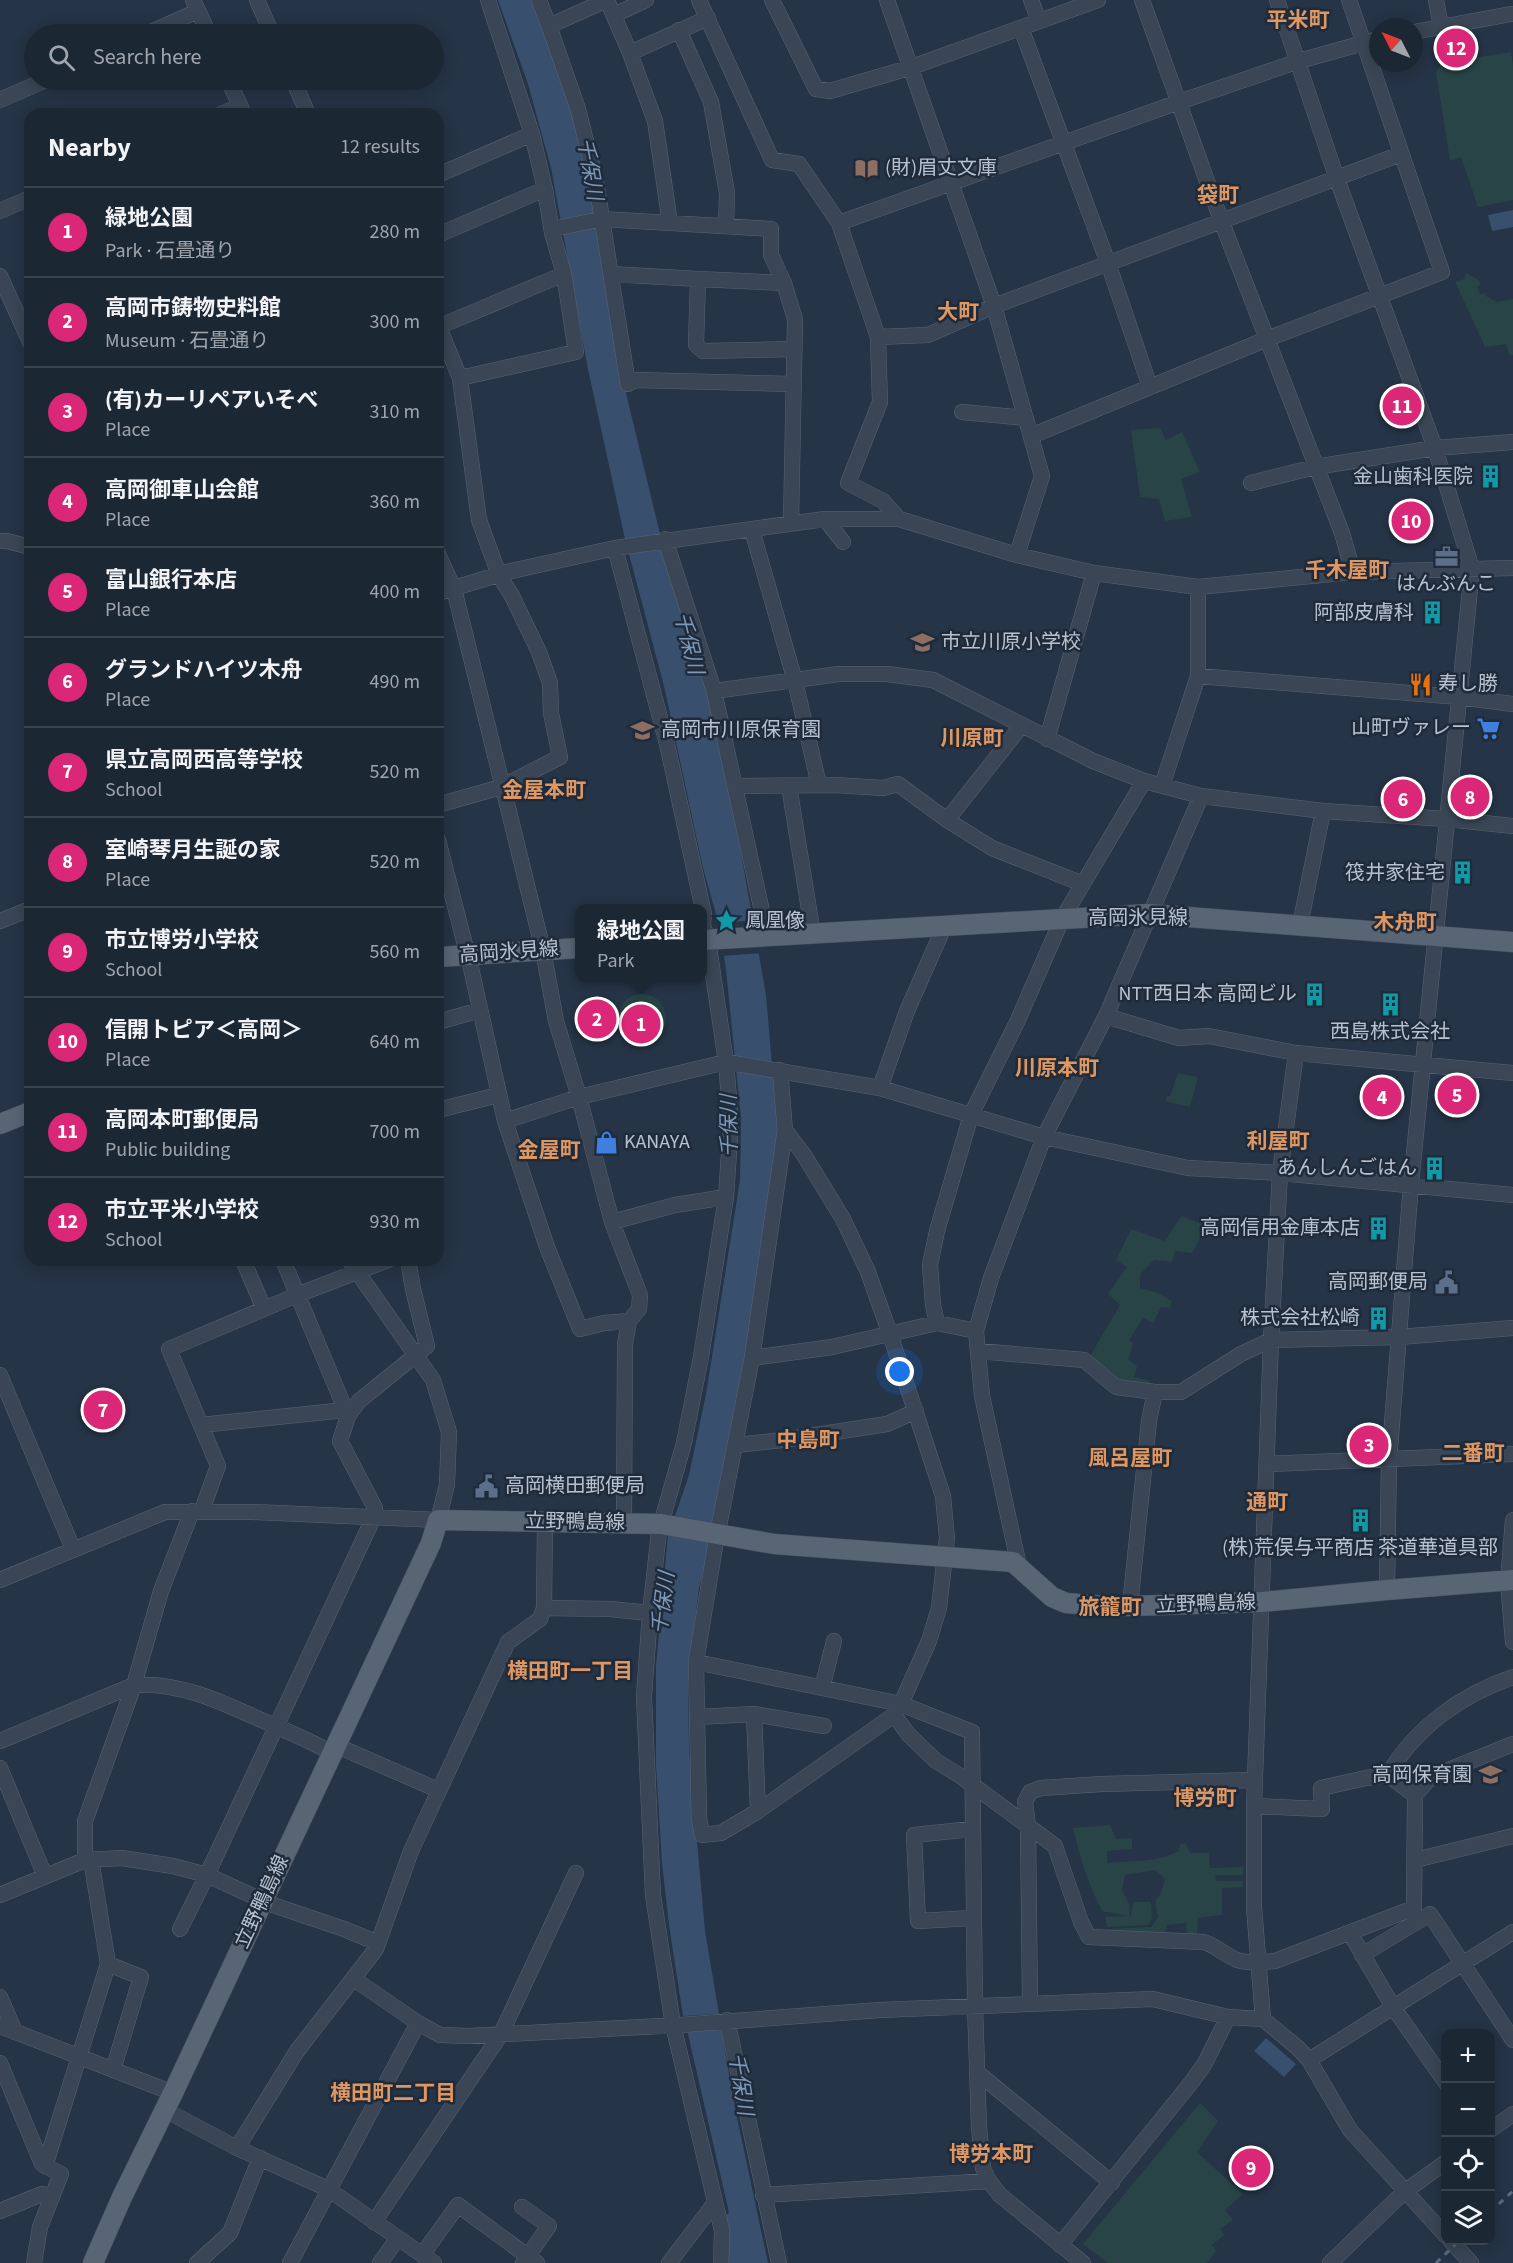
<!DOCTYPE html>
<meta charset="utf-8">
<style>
:root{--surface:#1c2734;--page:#252f3c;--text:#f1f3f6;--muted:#a0a5ac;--line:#3a444f;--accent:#db2777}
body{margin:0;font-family:"Source Sans 3","Noto Sans JP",sans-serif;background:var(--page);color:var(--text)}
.controls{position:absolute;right:18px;bottom:18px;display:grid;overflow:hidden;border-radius:12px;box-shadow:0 3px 15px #0003}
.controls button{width:54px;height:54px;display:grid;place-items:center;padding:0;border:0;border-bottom:2px solid var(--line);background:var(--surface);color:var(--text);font:30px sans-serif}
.compass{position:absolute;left:1369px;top:18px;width:54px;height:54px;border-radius:50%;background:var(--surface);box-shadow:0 3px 15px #0003;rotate:312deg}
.you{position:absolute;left:900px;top:1372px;width:21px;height:21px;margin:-15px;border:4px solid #fff;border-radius:50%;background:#1a73e8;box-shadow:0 0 0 9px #1a73e833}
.badge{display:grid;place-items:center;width:39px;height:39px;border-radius:50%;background:var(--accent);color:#fff;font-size:20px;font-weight:700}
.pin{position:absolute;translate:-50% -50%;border:3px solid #fff;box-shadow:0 2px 6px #0006}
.popup{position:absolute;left:575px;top:904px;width:132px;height:78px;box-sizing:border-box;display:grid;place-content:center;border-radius:12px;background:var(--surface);filter:drop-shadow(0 2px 4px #0005);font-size:20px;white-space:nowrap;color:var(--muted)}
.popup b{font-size:22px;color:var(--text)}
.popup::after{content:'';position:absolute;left:50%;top:100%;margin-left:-12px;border:12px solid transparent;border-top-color:var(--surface)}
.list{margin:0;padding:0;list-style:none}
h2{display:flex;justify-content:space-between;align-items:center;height:78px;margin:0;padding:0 24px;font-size:26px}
h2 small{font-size:20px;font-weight:400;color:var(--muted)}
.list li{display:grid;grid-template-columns:39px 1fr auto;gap:18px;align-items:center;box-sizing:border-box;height:90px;padding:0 24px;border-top:2px solid var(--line)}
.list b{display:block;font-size:22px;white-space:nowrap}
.list p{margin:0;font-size:20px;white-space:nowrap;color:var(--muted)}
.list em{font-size:20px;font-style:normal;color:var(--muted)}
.icon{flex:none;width:33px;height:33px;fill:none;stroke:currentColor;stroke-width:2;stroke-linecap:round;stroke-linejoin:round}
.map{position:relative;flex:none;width:1513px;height:2263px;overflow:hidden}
.search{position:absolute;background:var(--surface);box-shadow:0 3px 15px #0003;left:24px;top:24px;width:420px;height:66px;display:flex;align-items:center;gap:15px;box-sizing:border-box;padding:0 21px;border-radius:33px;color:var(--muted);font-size:22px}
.panel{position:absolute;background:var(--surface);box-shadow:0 3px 15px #0003;left:24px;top:108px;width:420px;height:1158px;border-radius:18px}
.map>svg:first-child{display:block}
.green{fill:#284447}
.water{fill:#38506e}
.pier{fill:#253446}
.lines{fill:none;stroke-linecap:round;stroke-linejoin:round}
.river{stroke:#38506e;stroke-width:18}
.minor-casing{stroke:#596473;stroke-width:16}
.major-casing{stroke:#444f5f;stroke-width:21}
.minor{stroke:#3a4655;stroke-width:15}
.major{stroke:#586575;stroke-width:20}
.rail{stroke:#5c6a7d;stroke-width:3;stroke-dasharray:6 6;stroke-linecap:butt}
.labels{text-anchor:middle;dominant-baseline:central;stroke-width:5;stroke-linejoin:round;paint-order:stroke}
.poi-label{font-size:20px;fill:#b8c1cf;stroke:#1f2b3b;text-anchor:end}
.street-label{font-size:20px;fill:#b8c1cf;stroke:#1f2b3b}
.neighbourhood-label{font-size:21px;font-weight:bold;fill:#df9762;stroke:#1f2b3b}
.water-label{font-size:21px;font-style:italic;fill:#7d98b8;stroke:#1f2b3b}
</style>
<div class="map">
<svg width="1513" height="2263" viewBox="0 0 1513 2263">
<rect width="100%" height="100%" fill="#253446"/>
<path class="green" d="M1511,52L1513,65V200L1478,207L1461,157L1450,161L1436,72L1442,63Z
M1466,273L1476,278L1481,284L1477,287L1480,294L1486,293V296L1497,302L1513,299V355H1509L1506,344L1485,347L1455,282L1464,279Z
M1160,428L1166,440L1182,432L1200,472L1181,479L1192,517L1165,521L1159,499L1140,497L1131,430Z
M618 1018a24 24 0 1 1 48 0a24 24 0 1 1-48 0Z
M1178,1073L1198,1077L1190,1107L1165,1101L1167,1096H1170Z
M1181,1216L1207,1225L1192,1253L1175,1251L1172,1262L1154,1260L1140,1274V1288L1158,1293L1172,1301L1170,1308L1161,1307L1153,1323L1143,1318L1129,1340L1133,1344L1128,1359L1137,1366L1134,1377L1150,1381V1386L1120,1382L1090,1356L1120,1305L1108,1294L1127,1267L1116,1260L1131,1229L1165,1241Z
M1110,1825L1116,1839L1132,1838V1849L1107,1851V1863C1132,1860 1157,1863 1179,1851L1180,1844L1186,1843L1190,1853H1209L1210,1868L1243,1867V1875H1215L1216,1881H1243V1887L1222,1888V1915L1198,1918L1197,1935L1187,1937L1186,1923L1167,1925L1164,1936L1105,1932L1108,1929L1151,1927L1158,1917L1155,1901L1161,1893L1165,1879L1155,1870L1125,1875L1122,1890L1130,1906L1129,1917L1131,1916L1133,1902H1151L1152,1918L1149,1925L1107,1927L1105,1917L1127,1916L1102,1911C1088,1884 1080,1858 1073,1828Z
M1200,2103L1218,2121L1197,2152L1243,2194L1225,2210L1233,2220L1220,2229L1224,2235L1212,2245L1216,2251L1207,2263H1108L1083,2244Z"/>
<path class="water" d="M498,0H535L567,88L596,209L625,389L660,534L678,589L709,701L738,836L766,995L778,1135L773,1208L714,1523L675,1516L689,1475L706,1394L740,1180L741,1118L726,969L719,925L703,868L664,686L625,539L588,369L551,168L528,84Z
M1513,210V227L1492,231L1488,215Z
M668,1534L711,1543L699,1588L692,1645L688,1682L689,1751L705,1931L719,2014L683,2016L669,1925L662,1863L656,1765V1666Z
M721,2028L735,2108L768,2263H734L727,2221L730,2219L728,2208L687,2030Z
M1266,2038L1296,2064L1284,2077L1254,2051Z"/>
<path class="pier" d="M758,920L763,953L721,956L716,923Z"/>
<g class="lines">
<path class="river" d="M732,2263L733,2221"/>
<defs>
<path id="minor" d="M193,0L209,34
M257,0L272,34
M488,0L532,134
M539,0L549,26
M607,0L549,26L578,109L596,181L628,384L635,380L793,384
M607,0L630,53L655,121L670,223
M699,0L772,160L799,164L839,223L878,337L880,402L848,483L883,501L899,519
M772,0L816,89L830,91L909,68L1098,0
M887,0L994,306L1042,476L1017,555
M1031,0L1039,21
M1142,0L1221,220L1342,533L1353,572
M1277,0L1337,179L1435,448L1472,569L1411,1184L1389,1461L1387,1590
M1436,0L1441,27
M614,15L646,0
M1021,28L1108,263L1150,387
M679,30L711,102L727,193L726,226
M1414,32L1511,14
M146,34L198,11
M630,53L708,18
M228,80L244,114
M293,80L308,114
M0,100L46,80
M221,114L240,106
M438,175L532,134L545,189
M0,211L30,198
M839,223L1179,102L1299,61L1378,39
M552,229L602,219L771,229V255L784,283L795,319L791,523
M438,235L545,189L552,233L564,274
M611,274L698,279
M0,276L30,342
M784,283L698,279L696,345L703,351L794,349
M438,327L564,274L576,352L460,378
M438,330L441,332L460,378L479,520L499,575L512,596L539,652L550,683L551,713L560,757L501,787L438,805
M878,337L928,335L994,306L1401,154
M962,412L1026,418
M1031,436L1267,339L1442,272L1349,0
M1251,483L1315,467L1435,448L1513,442
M825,519L843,542
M752,530L795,681L819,785
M665,539L714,691L763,916L770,935
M0,541H7L30,547
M615,548L667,744L704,914L703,925L708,940L726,1062L731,1123L726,1197L701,1357L684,1443L659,1531L650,1613L644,1697L653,1895L673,2025L722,2231L721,2263
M438,554L454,589L543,950L556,1021L579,1097L612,1222L640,1295L639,1309L629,1321L625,1344L624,1522
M438,593L507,572L615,548L825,519H899L1017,555L1094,573L1198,587L1353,572L1513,568
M1198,676L1459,697L1513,704
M714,691L839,674H887L933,680L1093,761L1144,781L1201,796L1323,811L1447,819L1513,826
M1047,739L1094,573
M735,786L835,785L883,788L898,784L947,820L992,848L1083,884
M789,786L813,934
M1162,786L1198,676V587
M947,820L1022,725
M438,840L471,968L505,1121L547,1247L580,1329L604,1323L629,1321
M0,921L30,909
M1300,925L1323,811
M1106,1016L1179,1038L1209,1036L1296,1053L1513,1073
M438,1022L480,1010
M880,1088L907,1011L944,927
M438,1110L498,1095
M505,1121L579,1097L726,1062L880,1088L1044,1137L1188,1168L1280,1173L1513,1195
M785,1130L804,1155L843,1219L868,1272L890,1334L943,1496L947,1538L939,1608L929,1641L901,1704L894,1715L909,1735L936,1761L962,1777L1055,1846L1081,1922L1089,1937L1204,1942C1216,1946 1227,1956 1237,1960C1249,1964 1263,1962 1275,1961L1414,1908L1415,1795L1431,1777L1513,1744
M612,1222L675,1205L726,1197
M243,1260L264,1309
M937,1323L933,1305L930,1265L937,1231L971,1115L1018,1020L1062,919L1144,781
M978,1351L1084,1360L1116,1387L1155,1392H1181L1241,1354L1271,1340L1399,1337L1513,1328
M752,1358L832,1347L937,1323L976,1331
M0,1375L73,1549
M348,1416L359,1401L427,1346L413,1289L408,1260
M201,1425L345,1410
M736,1445L783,1440L887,1424L916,1411
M1267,1464L1513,1454
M202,1510L218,1466L169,1349L297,1295L388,1260
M1513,1520L1508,1581L1513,1642
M1019,1566L982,1396L976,1331L991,1278L1044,1137L1106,1016L1201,796
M0,1580L165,1512H252L438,1520L447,1485L449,1432L433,1380L349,1260
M1130,1606L1149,1421L1155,1392
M544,1608L610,1609L650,1613
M696,1662L901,1704L972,1732L975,2006L979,2127L983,2168L989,2181L1000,2195L1083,2263
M822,1688L834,1641
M754,1714L758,1811L721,1833L702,1835L699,1817L696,1662L716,1541L752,1358L785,1130L780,1070
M697,1717L754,1714L824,1726
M0,1741L134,1685C179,1682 220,1701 259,1719C284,1730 309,1740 332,1753
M335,1745L438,1790
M0,1768L45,1876
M1388,1775C1415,1728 1462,1694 1513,1677
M1254,1806L1322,1809L1321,1788L1366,1778L1388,1775L1415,1795
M758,1811L894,1715
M972,1829L914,1835L918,1921L973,1918
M85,1860V1821L134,1685L161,1591L192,1511
M1415,1860L1513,1836
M0,1895L85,1860L122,1858L173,1866L207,1875L270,1904L344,1929L378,1943
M180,1929L207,1875L370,1525L375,1508L340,1441L348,1416L283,1260
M1350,1933L1393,2007L1446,2083
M1362,1955L1430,1914L1513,2040
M108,1964L141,1977L113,2070
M354,1979L418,2023L440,2035L469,2036L680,2025L880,2010L1153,1999L1228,2017L1263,2019L1298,2048L1309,2060L1350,2130L1446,2236
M0,1997L15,2032
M1030,2004L1028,1825L1025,1802L1030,1792L1041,1788L1102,1784L1255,1780
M1263,2019L1254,1907V1806L1271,1340L1280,1173L1296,1053
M727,2020L779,2263
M0,2026L173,2093
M1309,2060L1513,1932
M0,2063L42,2164L61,2174L40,2227L34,2263
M978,2073L1112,2183
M165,2110L237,2148L328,2189L434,2263
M1490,2130L1513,2114
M237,2148L297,2051L376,1949L411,1851L508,1642L540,1619L544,1608L545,1521
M45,2166L108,1964L91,1859
M763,2195L989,2181
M522,2207L549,2226L523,2263
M0,2211L42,2194L51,2196
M374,2222L501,2034L576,1873
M1450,2240L1471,2263
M1060,2245L1190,2084L1204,2065L1228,2017
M422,2255L458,2205L537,2263
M197,2263L230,2233L260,2158
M290,2263L418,2023
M380,2263L398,2238
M669,2263L714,2204
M1330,2263L1404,2192L1446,2162"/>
<path id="major" d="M702,940L1149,914L1513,942
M438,957L580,948
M0,1124L30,1112
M93,2263L122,2197L173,2093L431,1543L438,1520L661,1524L774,1544L1013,1562L1052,1597L1066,1603L1092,1605L1130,1606L1262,1602L1387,1590L1513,1580"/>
</defs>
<use href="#minor" class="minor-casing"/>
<use href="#major" class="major-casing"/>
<use href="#minor" class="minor"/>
<use href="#major" class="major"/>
<path class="rail" d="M1490,2212L1513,2191
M1436,2263L1460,2240"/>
</g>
<defs>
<symbol id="library-bare" viewBox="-9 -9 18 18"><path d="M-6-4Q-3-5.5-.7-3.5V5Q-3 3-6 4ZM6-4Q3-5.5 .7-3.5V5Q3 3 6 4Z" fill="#8d6e63" stroke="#1f2b3b" stroke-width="2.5" paint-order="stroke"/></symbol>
<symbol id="building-bare" viewBox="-9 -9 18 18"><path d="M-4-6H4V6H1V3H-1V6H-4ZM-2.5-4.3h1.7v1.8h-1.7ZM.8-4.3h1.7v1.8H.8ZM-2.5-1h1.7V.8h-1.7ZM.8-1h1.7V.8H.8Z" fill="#0f9aa8" stroke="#1f2b3b" stroke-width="2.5" paint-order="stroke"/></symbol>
<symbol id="office-bare" viewBox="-9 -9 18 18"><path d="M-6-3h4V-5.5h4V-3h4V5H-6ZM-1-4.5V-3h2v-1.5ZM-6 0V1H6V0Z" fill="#5c6f8a" stroke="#1f2b3b" stroke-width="2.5" paint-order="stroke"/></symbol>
<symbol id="school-bare" viewBox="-9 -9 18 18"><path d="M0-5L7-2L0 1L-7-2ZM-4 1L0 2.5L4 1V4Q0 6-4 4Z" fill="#8d6e63" stroke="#1f2b3b" stroke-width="2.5" paint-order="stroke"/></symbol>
<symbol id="restaurant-bare" viewBox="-9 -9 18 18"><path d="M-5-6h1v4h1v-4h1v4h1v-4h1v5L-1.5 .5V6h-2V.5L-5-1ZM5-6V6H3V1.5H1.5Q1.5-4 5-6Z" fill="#e8710a" stroke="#1f2b3b" stroke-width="2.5" paint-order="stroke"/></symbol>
<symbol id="supermarket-bare" viewBox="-9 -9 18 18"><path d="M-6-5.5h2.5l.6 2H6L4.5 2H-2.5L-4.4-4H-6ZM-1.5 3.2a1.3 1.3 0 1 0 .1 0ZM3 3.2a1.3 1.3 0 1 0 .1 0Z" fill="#3f7fe0" stroke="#1f2b3b" stroke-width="2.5" paint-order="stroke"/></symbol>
<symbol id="sight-bare" viewBox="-9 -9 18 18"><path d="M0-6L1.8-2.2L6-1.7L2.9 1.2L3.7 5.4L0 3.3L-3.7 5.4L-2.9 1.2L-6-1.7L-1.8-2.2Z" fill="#0f9aa8" stroke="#1f2b3b" stroke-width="2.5" paint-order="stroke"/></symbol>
<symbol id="shop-bare" viewBox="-9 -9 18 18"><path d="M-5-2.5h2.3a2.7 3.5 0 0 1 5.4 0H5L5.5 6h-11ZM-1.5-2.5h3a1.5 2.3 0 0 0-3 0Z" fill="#3f7fe0" stroke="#1f2b3b" stroke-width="2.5" paint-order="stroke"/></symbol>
<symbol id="civic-bare" viewBox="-9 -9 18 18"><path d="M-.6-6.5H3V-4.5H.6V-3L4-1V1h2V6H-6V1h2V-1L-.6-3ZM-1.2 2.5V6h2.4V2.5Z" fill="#5c6f8a" stroke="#1f2b3b" stroke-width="2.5" paint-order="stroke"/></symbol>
</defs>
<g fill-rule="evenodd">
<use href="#library-bare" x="850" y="152" width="33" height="33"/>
<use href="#building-bare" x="1474" y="460" width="33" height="33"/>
<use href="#office-bare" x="1430" y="540" width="33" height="33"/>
<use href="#building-bare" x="1416" y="596" width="33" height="33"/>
<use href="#school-bare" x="906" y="626" width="33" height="33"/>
<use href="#restaurant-bare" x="1404" y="668" width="33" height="33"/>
<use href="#supermarket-bare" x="1472" y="712" width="33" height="33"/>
<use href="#school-bare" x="626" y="714" width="33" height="33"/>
<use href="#building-bare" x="1446" y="856" width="33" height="33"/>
<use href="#sight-bare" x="710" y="904" width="33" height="33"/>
<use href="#building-bare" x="1298" y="978" width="33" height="33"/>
<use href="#building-bare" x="1374" y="988" width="33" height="33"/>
<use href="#shop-bare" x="590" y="1126" width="33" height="33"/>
<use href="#building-bare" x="1418" y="1152" width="33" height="33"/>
<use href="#building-bare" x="1362" y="1212" width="33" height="33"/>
<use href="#civic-bare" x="1430" y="1266" width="33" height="33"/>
<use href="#building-bare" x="1362" y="1302" width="33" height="33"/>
<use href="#civic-bare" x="470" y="1470" width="33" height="33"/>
<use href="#building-bare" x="1344" y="1504" width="33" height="33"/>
<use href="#school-bare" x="1474" y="1758" width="33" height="33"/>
</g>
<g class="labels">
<g class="poi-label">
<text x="885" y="168" text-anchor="start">(財)眉丈文庫</text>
<text x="1473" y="477">金山歯科医院</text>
<text x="1446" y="584" text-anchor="middle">はんぶんこ</text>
<text x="1414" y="613">阿部皮膚科</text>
<text x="941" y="642" text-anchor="start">市立川原小学校</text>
<text x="1438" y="684" text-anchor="start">寿し勝</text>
<text x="1471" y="728">山町ヴァレー</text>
<text x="661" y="730" text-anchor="start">高岡市川原保育園</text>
<text x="1445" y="873">筏井家住宅</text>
<text x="745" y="921" text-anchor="start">鳳凰像</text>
<text x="1297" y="994">NTT西日本 高岡ビル</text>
<text x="1390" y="1032" text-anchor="middle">西島株式会社</text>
<text x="624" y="1142" text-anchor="start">KANAYA</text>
<text x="1417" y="1168">あんしんごはん</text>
<text x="1360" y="1228">高岡信用金庫本店</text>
<text x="1428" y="1282">高岡郵便局</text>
<text x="1360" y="1318">株式会社松崎</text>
<text x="505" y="1486" text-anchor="start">高岡横田郵便局</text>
<text x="1360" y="1548" text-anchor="middle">(株)荒俣与平商店 茶道華道具部</text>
<text x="1472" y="1775">高岡保育園</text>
</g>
<g class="street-label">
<text x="1138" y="918">高岡氷見線</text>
<text transform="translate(509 952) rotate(-4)">高岡氷見線</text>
<text transform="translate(575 1522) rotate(1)">立野鴨島線</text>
<text transform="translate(1206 1604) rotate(-2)">立野鴨島線</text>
<text transform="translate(262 1902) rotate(-65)">立野鴨島線</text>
</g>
<g class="neighbourhood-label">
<text x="1298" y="20">平米町</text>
<text x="1218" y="195">袋町</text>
<text x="958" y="312">大町</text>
<text x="1347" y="570">千木屋町</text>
<text x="972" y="738">川原町</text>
<text x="544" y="790">金屋本町</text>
<text x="1405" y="922">木舟町</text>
<text x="1057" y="1068">川原本町</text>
<text x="1278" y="1141">利屋町</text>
<text x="549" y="1150">金屋町</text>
<text x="808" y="1440">中島町</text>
<text x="1473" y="1453">二番町</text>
<text x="1130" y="1458">風呂屋町</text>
<text x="1267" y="1502">通町</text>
<text x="1110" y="1607">旅籠町</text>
<text x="570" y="1671">横田町一丁目</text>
<text x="1205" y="1798">博労町</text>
<text x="393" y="2093">横田町二丁目</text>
<text x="991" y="2154">博労本町</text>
</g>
<g class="water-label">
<text transform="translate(590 169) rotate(80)">千保川</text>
<text transform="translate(689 643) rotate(76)">千保川</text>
<text transform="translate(729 1126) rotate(-91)">千保川</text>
<text transform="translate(663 1603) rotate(-83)">千保川</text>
<text transform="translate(741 2084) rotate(81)">千保川</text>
</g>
</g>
</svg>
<div class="controls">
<button>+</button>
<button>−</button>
<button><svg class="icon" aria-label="locate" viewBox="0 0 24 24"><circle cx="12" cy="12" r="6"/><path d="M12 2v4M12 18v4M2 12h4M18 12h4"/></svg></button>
<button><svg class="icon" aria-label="layers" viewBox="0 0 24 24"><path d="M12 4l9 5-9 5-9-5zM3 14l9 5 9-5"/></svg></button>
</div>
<svg class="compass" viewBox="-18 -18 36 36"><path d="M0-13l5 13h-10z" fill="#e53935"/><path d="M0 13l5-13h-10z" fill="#a0a5ac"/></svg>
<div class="you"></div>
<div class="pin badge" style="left:641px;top:1024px">1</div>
<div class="popup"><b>緑地公園</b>Park</div>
<div class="pin badge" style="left:597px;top:1019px">2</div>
<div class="pin badge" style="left:1369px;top:1445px">3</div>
<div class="pin badge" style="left:1382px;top:1097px">4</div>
<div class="pin badge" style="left:1457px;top:1095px">5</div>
<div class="pin badge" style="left:1403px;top:799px">6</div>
<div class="pin badge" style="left:103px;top:1410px">7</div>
<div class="pin badge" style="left:1470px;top:797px">8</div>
<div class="pin badge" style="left:1251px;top:2168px">9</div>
<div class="pin badge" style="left:1411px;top:521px">10</div>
<div class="pin badge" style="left:1402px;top:406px">11</div>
<div class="pin badge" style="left:1456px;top:48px">12</div>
<div class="search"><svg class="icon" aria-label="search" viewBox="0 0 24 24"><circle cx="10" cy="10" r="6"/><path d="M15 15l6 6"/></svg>Search here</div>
<section class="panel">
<h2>Nearby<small>12 results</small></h2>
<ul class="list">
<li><span class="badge">1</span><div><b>緑地公園</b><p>Park · 石畳通り</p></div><em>280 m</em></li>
<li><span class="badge">2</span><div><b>高岡市鋳物史料館</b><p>Museum · 石畳通り</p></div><em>300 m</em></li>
<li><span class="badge">3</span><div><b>(有)カーリペアいそべ</b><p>Place</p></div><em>310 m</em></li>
<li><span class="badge">4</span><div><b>高岡御車山会館</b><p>Place</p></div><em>360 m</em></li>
<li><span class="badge">5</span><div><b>富山銀行本店</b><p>Place</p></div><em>400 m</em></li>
<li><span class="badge">6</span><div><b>グランドハイツ木舟</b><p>Place</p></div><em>490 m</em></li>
<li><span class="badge">7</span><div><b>県立高岡西高等学校</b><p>School</p></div><em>520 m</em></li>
<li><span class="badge">8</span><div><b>室崎琴月生誕の家</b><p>Place</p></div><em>520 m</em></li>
<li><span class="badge">9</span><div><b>市立博労小学校</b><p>School</p></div><em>560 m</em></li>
<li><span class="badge">10</span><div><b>信開トピア＜高岡＞</b><p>Place</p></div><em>640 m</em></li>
<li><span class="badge">11</span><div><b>高岡本町郵便局</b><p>Public building</p></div><em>700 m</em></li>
<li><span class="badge">12</span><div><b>市立平米小学校</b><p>School</p></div><em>930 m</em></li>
</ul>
</section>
</div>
